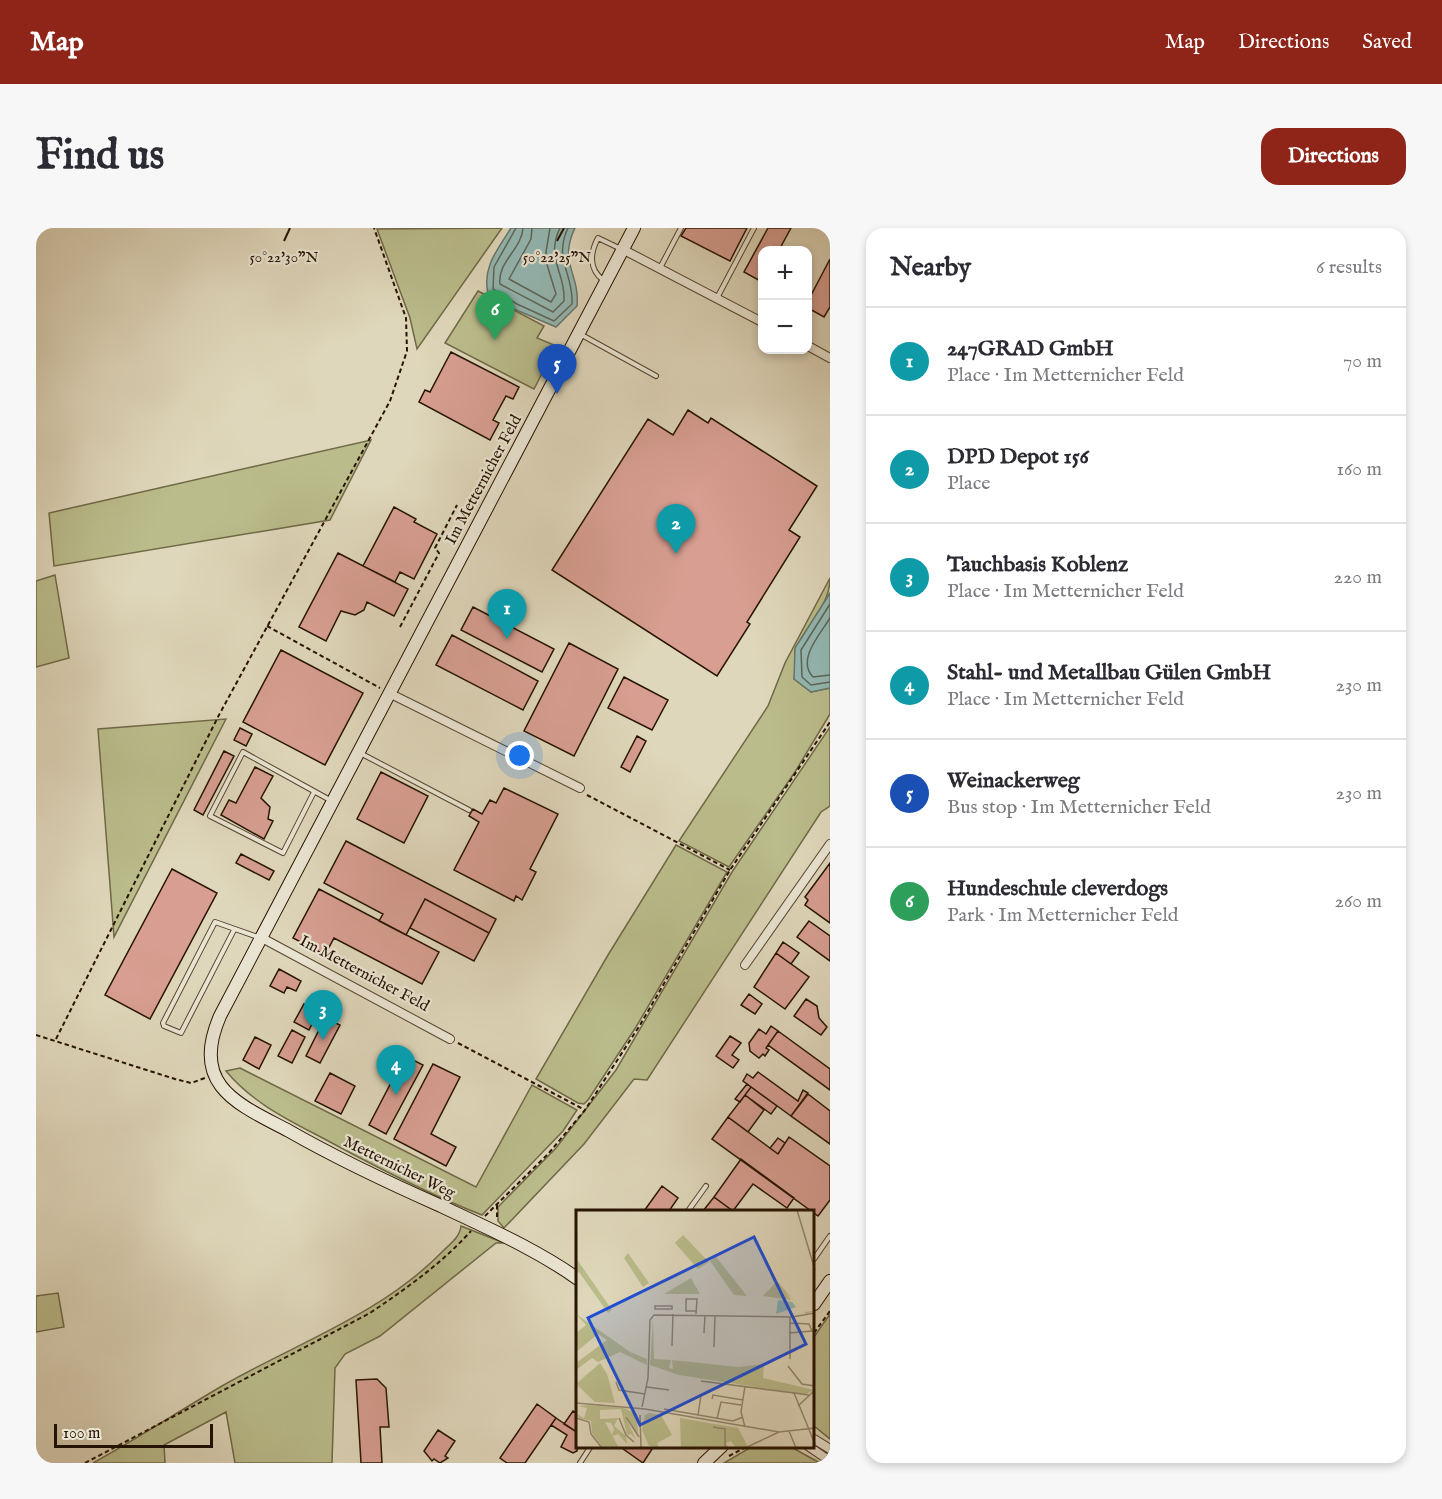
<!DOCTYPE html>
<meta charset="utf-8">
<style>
:root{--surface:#fff;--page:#f7f7f7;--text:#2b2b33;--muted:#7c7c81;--line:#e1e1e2;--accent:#8f2418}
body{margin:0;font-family:"IM FELL English",serif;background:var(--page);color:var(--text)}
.controls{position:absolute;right:18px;top:18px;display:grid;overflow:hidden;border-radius:12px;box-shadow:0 3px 9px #0003}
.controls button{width:54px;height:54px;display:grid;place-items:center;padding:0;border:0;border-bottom:2px solid var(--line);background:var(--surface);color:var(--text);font:30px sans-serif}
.scale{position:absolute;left:18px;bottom:15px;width:159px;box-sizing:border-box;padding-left:6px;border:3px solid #271301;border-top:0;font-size:16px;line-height:21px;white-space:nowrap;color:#271301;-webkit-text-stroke:4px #eae5d3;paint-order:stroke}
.you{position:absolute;left:484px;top:528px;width:21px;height:21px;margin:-15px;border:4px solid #fff;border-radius:50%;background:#1a73e8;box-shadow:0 0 0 9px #1a73e833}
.badge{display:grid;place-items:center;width:39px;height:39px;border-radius:50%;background:var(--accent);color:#fff;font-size:20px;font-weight:700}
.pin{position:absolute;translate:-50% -50px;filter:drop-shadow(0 2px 3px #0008)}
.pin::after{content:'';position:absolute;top:32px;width:21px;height:18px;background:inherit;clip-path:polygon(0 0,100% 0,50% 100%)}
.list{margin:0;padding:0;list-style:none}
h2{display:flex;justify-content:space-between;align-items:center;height:78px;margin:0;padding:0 24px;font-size:26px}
h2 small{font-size:20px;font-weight:400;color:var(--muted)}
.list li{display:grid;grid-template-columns:39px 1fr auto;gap:18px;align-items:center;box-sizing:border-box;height:108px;padding:0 24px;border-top:2px solid var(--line)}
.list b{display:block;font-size:22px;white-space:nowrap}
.list p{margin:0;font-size:20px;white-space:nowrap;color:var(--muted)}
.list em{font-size:20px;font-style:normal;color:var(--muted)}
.map{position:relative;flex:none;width:794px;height:1235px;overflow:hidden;border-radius:18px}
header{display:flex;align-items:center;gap:36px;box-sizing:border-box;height:84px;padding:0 30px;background:var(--accent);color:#fff}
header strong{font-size:28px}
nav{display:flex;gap:33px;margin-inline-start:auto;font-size:21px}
.intro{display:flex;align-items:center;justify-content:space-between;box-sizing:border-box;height:144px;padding:0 36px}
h1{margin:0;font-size:42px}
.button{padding:15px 27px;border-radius:18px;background:var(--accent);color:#fff;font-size:21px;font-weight:700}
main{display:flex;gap:36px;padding:0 36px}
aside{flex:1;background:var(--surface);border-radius:18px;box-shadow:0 3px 9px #0003}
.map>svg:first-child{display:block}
.green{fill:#babc8b;stroke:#706846;stroke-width:1.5}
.water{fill:#94b9b4;stroke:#68776c;stroke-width:1.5}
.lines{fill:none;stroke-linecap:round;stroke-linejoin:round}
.shore{stroke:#5e665a;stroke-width:1.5}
.building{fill:#d79e91;stroke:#271301;stroke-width:1.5}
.lane-casing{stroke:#554430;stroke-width:6}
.street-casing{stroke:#554430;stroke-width:10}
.secondary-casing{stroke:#271301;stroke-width:14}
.path{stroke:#271301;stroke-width:2;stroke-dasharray:4.5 3;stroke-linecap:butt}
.lane{stroke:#eae5d3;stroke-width:4}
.street{stroke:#eae5d3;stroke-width:8}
.secondary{stroke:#eae5d3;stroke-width:12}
.ticks{fill:none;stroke:#271301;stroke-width:2}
.labels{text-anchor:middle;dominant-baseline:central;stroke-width:4.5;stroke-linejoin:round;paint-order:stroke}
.street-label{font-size:16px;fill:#271301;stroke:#eae5d3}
.inset-road{fill:none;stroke:#958971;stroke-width:1.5}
.view{fill:#1d4ed8;fill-opacity:0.15;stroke:#1d4ed8;stroke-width:3}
.inset-edge{fill:none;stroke:#271301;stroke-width:3}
.ticks-label{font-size:15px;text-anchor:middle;fill:#271301;stroke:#eae5d3;stroke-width:4.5;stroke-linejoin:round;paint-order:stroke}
</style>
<header>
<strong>Map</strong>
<nav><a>Map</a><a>Directions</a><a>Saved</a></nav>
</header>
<div class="intro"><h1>Find us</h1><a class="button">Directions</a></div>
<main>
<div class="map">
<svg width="794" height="1235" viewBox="0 0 794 1235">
<rect width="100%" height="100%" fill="#dfd7bb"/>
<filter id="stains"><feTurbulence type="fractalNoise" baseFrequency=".00333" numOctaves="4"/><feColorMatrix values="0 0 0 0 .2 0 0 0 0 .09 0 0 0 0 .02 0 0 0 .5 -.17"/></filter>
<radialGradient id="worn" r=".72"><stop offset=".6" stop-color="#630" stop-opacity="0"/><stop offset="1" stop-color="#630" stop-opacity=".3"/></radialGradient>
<path class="green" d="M466,0L381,121L374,90L341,1Z
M442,63L508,98L501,110L520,118L498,161L409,115Z
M335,212L294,292L18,338L13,285Z
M19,347L33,430L0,439V353Z
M794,350C794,377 773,394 761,418C756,428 761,440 758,451L775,464L794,460V486L759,544L693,639L643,613L732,478L749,435Z
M190,491L78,709L62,501Z
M794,499V578L785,584L611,852L598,851L548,916L468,1000L462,993V979L520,920L580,842L696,644Z
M640,617L691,644L600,799L552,872L548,876L542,875L500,851L572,727Z
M204,840L440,959L496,857L541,882L527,903L446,987C394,967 344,941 296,915C257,894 218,877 190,843Z
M425,998L468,1015H460L344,1108L309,1126L299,1140L296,1235H199L190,1184L128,1217L129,1235H57C101,1211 143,1183 186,1158C261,1115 346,1086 407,1023C414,1016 424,1009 425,998Z
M22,1065L28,1099L0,1104V1068Z
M794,1086V1211L778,1198V1109Z
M717,1218L755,1219L784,1235H688Z"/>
<path class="water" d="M475,0H539C522,35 544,45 541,78L520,99L478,81L452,65C446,39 462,21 475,0Z
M794,365V460L775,464L758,451L759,420Z"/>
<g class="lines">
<path class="shore" d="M480,0L458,39L457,61L481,76L518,93L536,76C538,46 517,32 532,0
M487,0C486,21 461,34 464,56L517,84L528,73C530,45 509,31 524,0
M496,0L495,11L473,51L515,74L520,66L509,30L514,0
M794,376L765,422L766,449L775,457L794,454
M794,390C785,405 760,432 777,449L794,447"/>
</g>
<path class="building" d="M650,0H711L694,33L645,8Z
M732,0H755L743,22H726V54L708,44Z
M794,31V79L788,89L772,80V73Z
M415,124L483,159L477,171L470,168L457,192L463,195L454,212L383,174L389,162L394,164Z
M652,182L672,195L675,190L781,258L753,302L764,309L711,394L714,396L681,448L516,342L612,191L637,207Z
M358,279L380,291L378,294L401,306L378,351L364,344L359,354L327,338Z
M302,325L372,361L358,388L331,374L328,382L319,387L305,383L290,413L263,399Z
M437,379L518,421L506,444L425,402Z
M416,407L502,453L487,482L400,437Z
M533,415L582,441L538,528L488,503Z
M245,422L327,465L289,537L207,494Z
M588,449L632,472L616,502L572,480Z
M204,500L216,506L210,518L198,512Z
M601,508L610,513L594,544L585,539Z
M188,523L198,528L167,587L158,582Z
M219,539L237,548L225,570L234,579L232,591L237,593L228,611L185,587L193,572L200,575Z
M345,544L392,568L368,615L321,591Z
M468,560L522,586L494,641L500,644L486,672L480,668L478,673L418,642L443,594L433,588L437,581L446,586L454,572L460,575Z
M310,613L460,691L453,705L389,671L370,707L343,693L347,686L288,655Z
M205,626L238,643L233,652L200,635Z
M794,635V695L769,677L772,672L769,669Z
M136,641L181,665L114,791L69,767Z
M283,661L403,724L386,756L298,710L289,727L257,710Z
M389,671L453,705L438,733L374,700Z
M773,693L794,708V733L761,709Z
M747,714L763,725L755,736L740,725Z
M740,725L773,749L749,781L718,759Z
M243,741L265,753L260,763L251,759L248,765L234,758Z
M713,766L726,776L719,786L705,777Z
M770,771L781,778L783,790L791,799L785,807L758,788Z
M268,776L279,779L277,781L282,784L273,802L258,794Z
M289,790L304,797L284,835L270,828Z
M735,798L742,803L730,820L733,822L729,828L727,826L723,830L714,823L713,815L723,801L730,806Z
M256,802L269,809L256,835L242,828Z
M742,803L794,841V862L732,817Z
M694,808L705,815L696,827L703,832L697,840L680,828Z
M219,809L235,817L223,841L207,832Z
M369,828L387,837L350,906L333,897Z
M397,836L424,849L395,906L420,919L410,938L358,911Z
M722,844L762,873L767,862L772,865L755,888L707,853L711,846L717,850Z
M294,845L319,858L305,886L279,873Z
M711,856L715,859L704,874L699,871Z
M715,859L741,878L735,886L709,867Z
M772,866L794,883V916L755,888Z
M709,867L728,882L712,904L692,889Z
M692,889L742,926L753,909L794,938V972L782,988L676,911Z
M742,910L749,915L742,926L734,920Z
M705,931L758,970L751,980L717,956L697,983L678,969Z
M626,958L642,970L633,983H608Z
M678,969L697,983H698H667Z
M341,1151L350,1160L353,1199H344L346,1235H325L320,1152Z
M501,1176L520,1190L489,1235H471L464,1230Z
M537,1183L542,1186V1205L528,1196Z
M520,1190L542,1205L541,1223L537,1225L525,1219L531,1207L515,1197Z
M402,1202L419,1213L409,1228L412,1230L404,1235L398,1231L396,1233L388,1223Z
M583,1218H618L607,1235Z"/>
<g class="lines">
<defs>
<path id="lane" d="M624,40L645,0
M567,52C553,41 554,25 562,10L585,21
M681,70L718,0
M544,106L620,148
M324,525L433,582
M278,564L247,625L174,588L207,524L294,572
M198,702L145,805L128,798L127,795L179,694L222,709
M652,983L670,958
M778,1031L794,1008
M544,1235L555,1218"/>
<path id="street" d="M588,22L726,94
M772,118L794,130
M355,466L544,560
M226,710L414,811
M709,737L794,616
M778,1211L794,1221
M772,1218L794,1233"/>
<path id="secondary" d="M542,1051C500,1021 451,1000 405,978C353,955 302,931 253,903C231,891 200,878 185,858C169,837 174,811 184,788L598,0
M778,1076L794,1053
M668,1235L686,1218"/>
</defs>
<use href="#lane" class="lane-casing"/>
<use href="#street" class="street-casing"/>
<use href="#secondary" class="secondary-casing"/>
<path class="path" d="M231,398L344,460
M364,399L403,325L399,320L421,277
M551,567L694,642
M0,807L139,851L155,855L169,850
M20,811L183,487L354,173L371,123L370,90L338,0
M422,815L549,882
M461,977V992
M449,988L512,926L549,882L604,797L694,642L794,494
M778,1105L794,1083
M693,1228L712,1218
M49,1235L334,1085C371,1060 405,1036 435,1003"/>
<use href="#lane" class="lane"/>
<use href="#street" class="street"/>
<use href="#secondary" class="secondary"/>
</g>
<path class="ticks" d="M248,13L254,0M521,13L528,0"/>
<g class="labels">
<g class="street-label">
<text transform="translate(448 252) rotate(-62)">Im Metternicher Feld</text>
<text transform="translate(328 746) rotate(28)">Im Metternicher Feld</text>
<text transform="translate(363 940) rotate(26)">Metternicher Weg</text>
</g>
</g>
<g transform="translate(540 982)">
<rect width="238" height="238" fill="#dfd7bb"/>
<path d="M107,25L133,52L122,59L99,33ZM52,43L73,73L67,77L48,48ZM140,47L171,86L158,85L134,51ZM0,48L36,100L32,103L3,62L0,64ZM115,68L124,84H88ZM201,71L228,102L238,101L230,104L209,81L215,90L187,86ZM0,104L54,142L71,149V155L44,142L22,152L16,148L0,160V153L31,130L22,124L0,142V123L10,115ZM77,108L78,149L95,150L93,158L97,159L96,150L162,157L188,154L187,168L238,180L230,184L213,182L103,165L74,155ZM24,153L31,164L39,193L19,192L0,174ZM14,195L48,198L61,204L62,226L48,203L60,230L55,224L51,225L45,199L24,200V209L42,208L38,216L50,226L51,234L42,224L36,226L38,219L35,213L29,212L43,238H27L16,223L15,211L3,208L1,204L8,208L11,198L2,196ZM73,203L85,205L96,225L81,233L83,238L73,236L66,220L69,205ZM104,208L162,218L172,237L160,238L155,231L150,233L153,238H105Z" fill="#babc8b"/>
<path d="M202,90L216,92L220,97L200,104Z" fill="#94b9b4"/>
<path class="inset-road" d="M221,0L239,60M79,96H96V99H79ZM120,104L121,89H110V101H120M214,107V149M128,123L129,105M213,123L236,121L233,114L214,113M96,136L97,104M138,137L139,105M212,156L226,174L239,176M125,171L218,183M40,172L43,180L69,184M71,177L93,180M233,185L218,183L239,234M136,189L137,185L167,190M0,193L69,199M222,196L239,180M66,197L72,168L74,110L78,105L216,107L239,103M69,199L203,222L239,218M88,199L157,211L167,207M64,205L65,238M122,205L125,185M50,207L63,227M0,208L13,212L15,224L26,238M43,208L50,225L58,232M141,209L145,192L165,195M137,217L149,219V238M169,217L165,202L169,176M213,221L220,238M169,238L203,222"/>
<path class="view" d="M178,27L230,134L64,215L12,108Z"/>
<rect width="238" height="238" class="inset-edge"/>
</g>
<g class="ticks-label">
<text x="248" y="34">50°22'30"N</text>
<text x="521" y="34">50°22'25"N</text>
</g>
<rect width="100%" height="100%" filter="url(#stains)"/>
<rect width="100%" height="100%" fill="url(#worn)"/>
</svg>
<div class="controls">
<button>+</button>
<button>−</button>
</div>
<div class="scale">100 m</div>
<div class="you"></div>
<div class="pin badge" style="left:471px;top:411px;background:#0f9aa8">1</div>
<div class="pin badge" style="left:640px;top:326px;background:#0f9aa8">2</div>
<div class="pin badge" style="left:287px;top:812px;background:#0f9aa8">3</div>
<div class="pin badge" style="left:360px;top:867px;background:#0f9aa8">4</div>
<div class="pin badge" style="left:521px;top:166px;background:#1a4fb4">5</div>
<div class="pin badge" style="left:459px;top:112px;background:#2e9e5b">6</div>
</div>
<aside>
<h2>Nearby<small>6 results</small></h2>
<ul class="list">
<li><span class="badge" style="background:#0f9aa8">1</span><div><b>247GRAD GmbH</b><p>Place · Im Metternicher Feld</p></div><em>70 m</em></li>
<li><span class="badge" style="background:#0f9aa8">2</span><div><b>DPD Depot 156</b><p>Place</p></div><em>160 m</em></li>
<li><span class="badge" style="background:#0f9aa8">3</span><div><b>Tauchbasis Koblenz</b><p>Place · Im Metternicher Feld</p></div><em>220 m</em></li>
<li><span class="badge" style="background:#0f9aa8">4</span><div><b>Stahl- und Metallbau Gülen GmbH</b><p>Place · Im Metternicher Feld</p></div><em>230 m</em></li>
<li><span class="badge" style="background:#1a4fb4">5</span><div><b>Weinackerweg</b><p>Bus stop · Im Metternicher Feld</p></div><em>230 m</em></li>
<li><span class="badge" style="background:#2e9e5b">6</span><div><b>Hundeschule cleverdogs</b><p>Park · Im Metternicher Feld</p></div><em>260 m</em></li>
</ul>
</aside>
</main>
